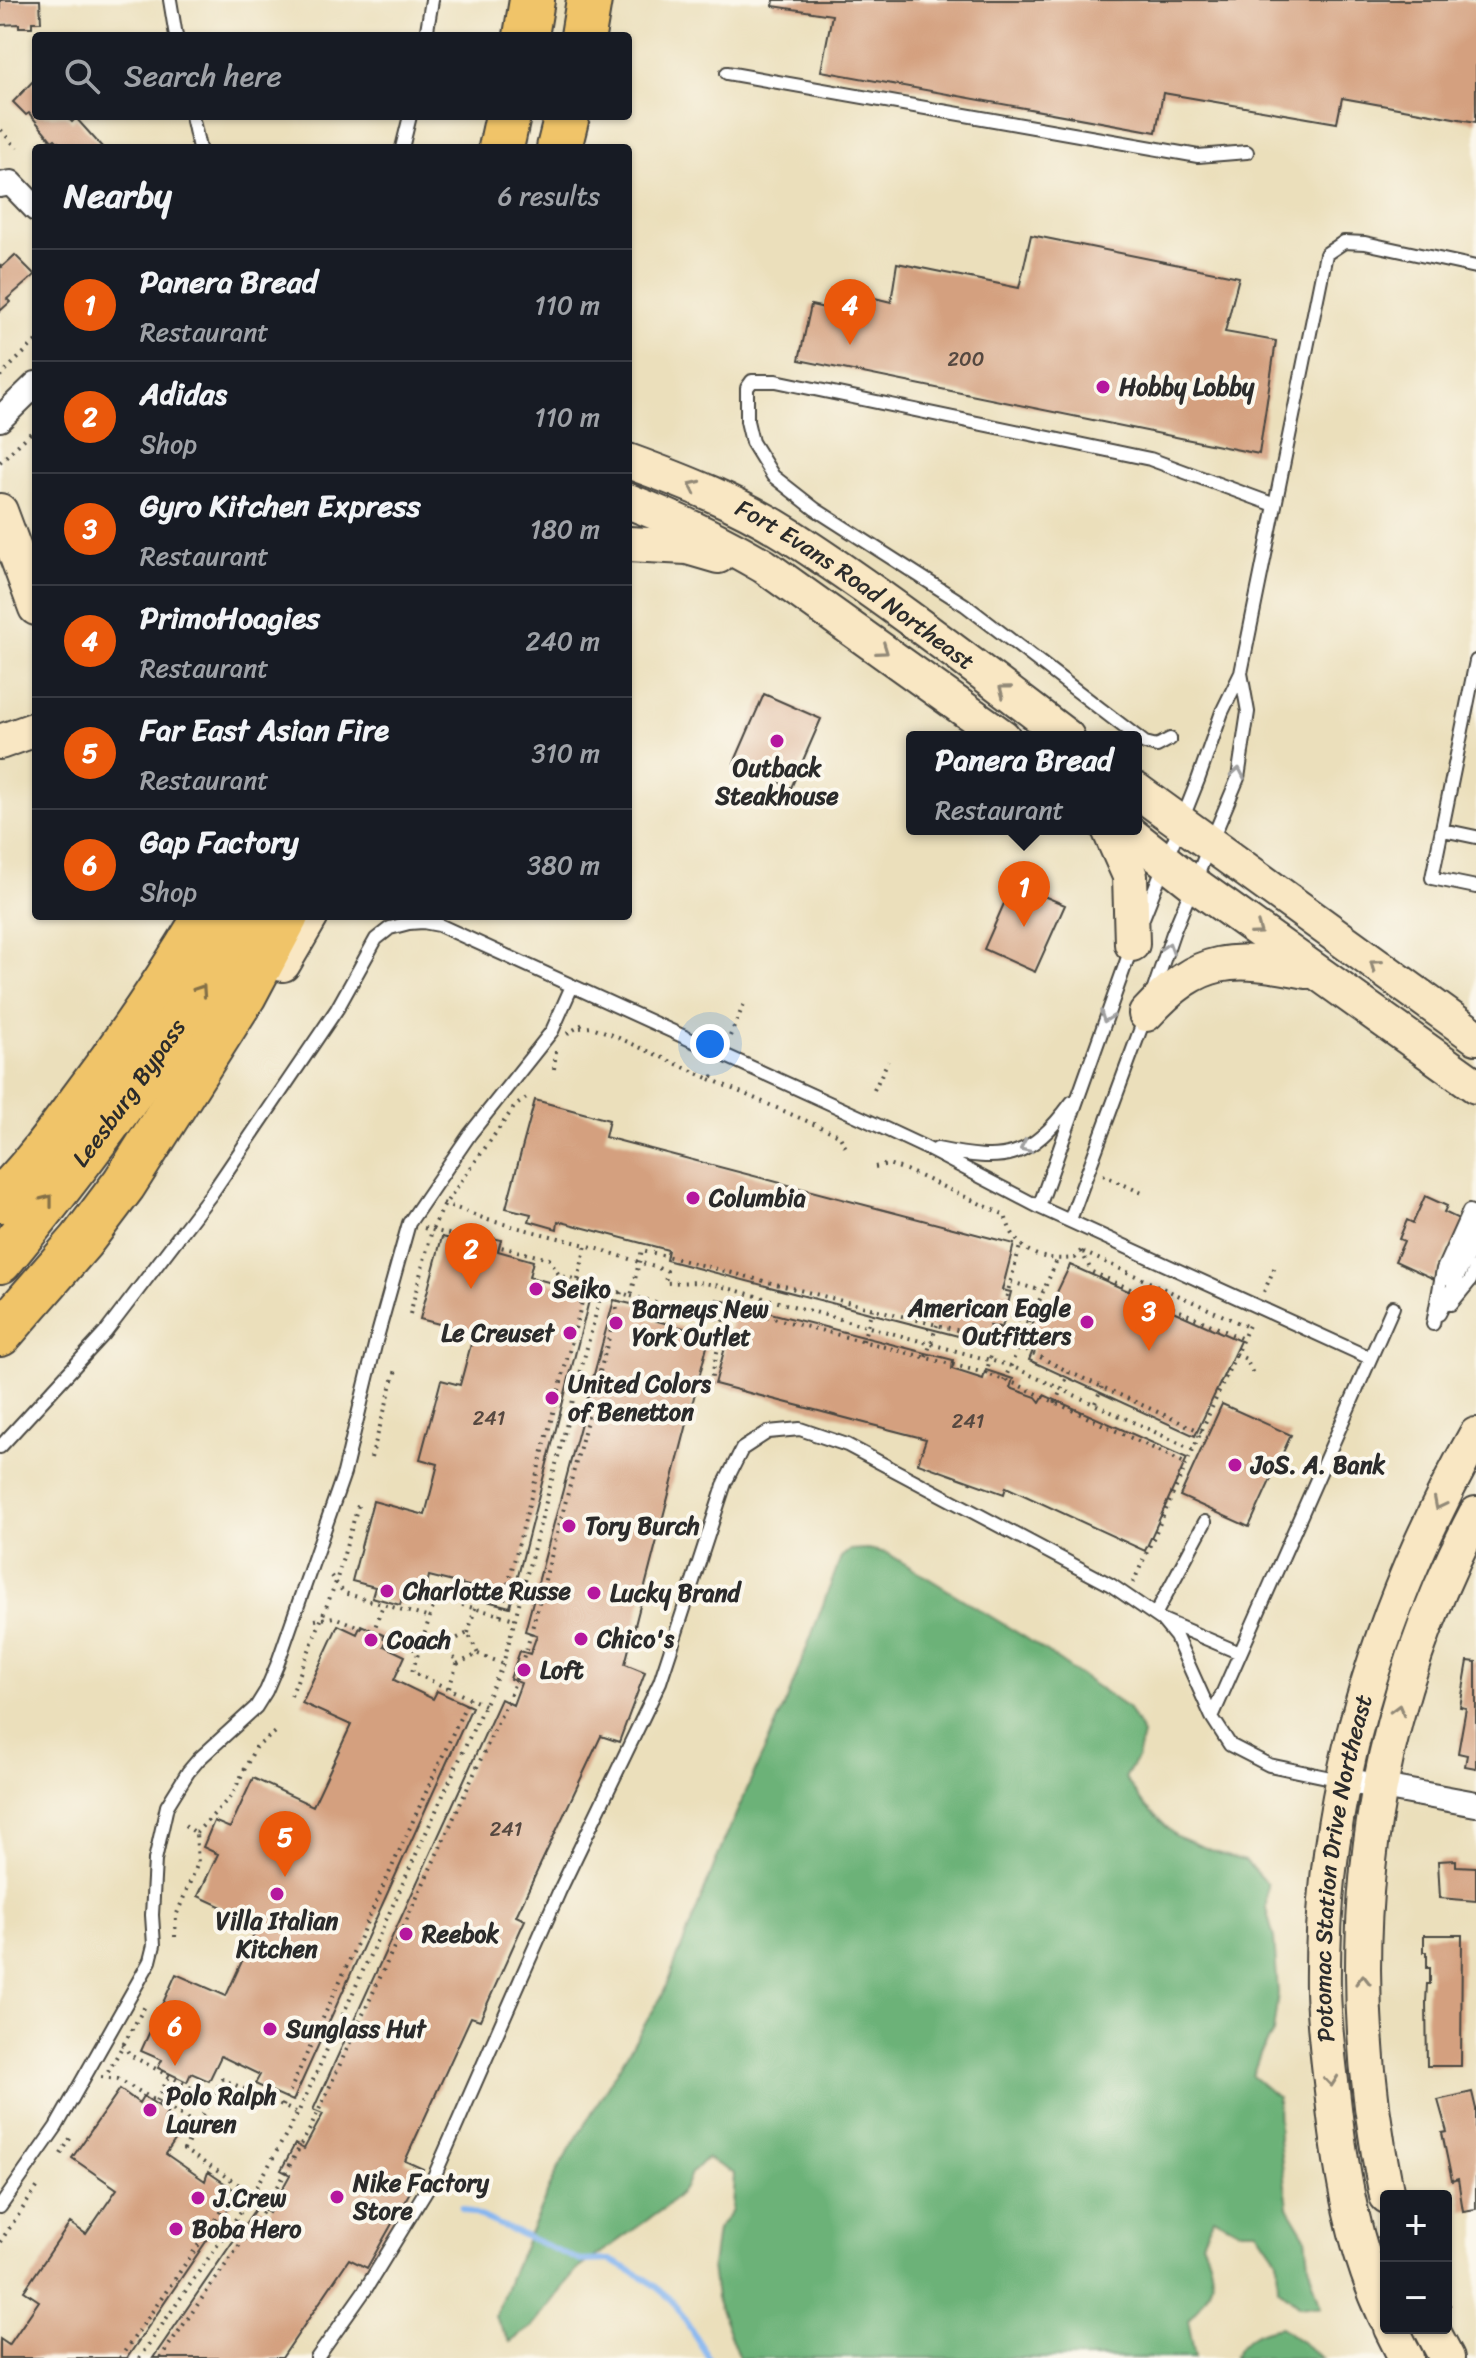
<!DOCTYPE html>
<meta charset="utf-8">
<style>
:root{--surface:#171b24;--page:#20242c;--text:#f1f3f6;--muted:#9ea1a6;--line:#363941;--accent:#ea580c}
body{margin:0;font-family:Sriracha,sans-serif;background:var(--page);color:var(--text)}
.controls{position:absolute;right:24px;bottom:24px;display:grid;overflow:hidden;border-radius:8px;box-shadow:0 2px 6px #0004}
.controls button{width:72px;height:72px;display:grid;place-items:center;padding:0;border:0;border-bottom:2px solid var(--line);background:var(--surface);color:var(--text);font:40px sans-serif}
.you{position:absolute;left:710px;top:1044px;width:28px;height:28px;margin:-20px;border:6px solid #fff;border-radius:50%;background:#1a73e8;box-shadow:0 0 0 12px #1a73e833}
.badge{display:grid;place-items:center;width:52px;height:52px;border-radius:50%;background:var(--accent);color:#fff;font-size:26px;font-weight:700}
.pin{position:absolute;translate:-50% -66px;filter:drop-shadow(0 2px 4px #0008)}
.pin::after{content:'';position:absolute;top:42px;width:28px;height:24px;background:inherit;clip-path:polygon(0 0,100% 0,50% 100%)}
.popup{position:absolute;left:906px;top:731px;width:236px;height:104px;box-sizing:border-box;display:grid;place-content:center;border-radius:8px;background:var(--surface);filter:drop-shadow(0 2px 6px #0005);font-size:26px;white-space:nowrap;color:var(--muted)}
.popup b{font-size:30px;color:var(--text)}
.popup::after{content:'';position:absolute;left:50%;top:100%;margin-left:-16px;border:16px solid transparent;border-top-color:var(--surface)}
.list{margin:0;padding:0;list-style:none}
h2{display:flex;justify-content:space-between;align-items:center;height:104px;margin:0;padding:0 32px;font-size:34px}
h2 small{font-size:26px;font-weight:400;color:var(--muted)}
.list li{display:grid;grid-template-columns:52px 1fr auto;gap:24px;align-items:center;box-sizing:border-box;height:112px;padding:0 32px;border-top:2px solid var(--line)}
.list b{display:block;font-size:30px;white-space:nowrap}
.list p{margin:0;font-size:26px;white-space:nowrap;color:var(--muted)}
.list em{font-size:26px;font-style:normal;color:var(--muted)}
.icon{flex:none;width:44px;height:44px;fill:none;stroke:currentColor;stroke-width:2;stroke-linecap:round;stroke-linejoin:round}
.map{position:relative;flex:none;width:1476px;height:2358px;overflow:hidden}
.search{position:absolute;background:var(--surface);box-shadow:0 2px 6px #0004;left:32px;top:32px;width:600px;height:88px;display:flex;align-items:center;gap:20px;box-sizing:border-box;padding:0 28px;border-radius:8px;color:var(--muted);font-size:30px}
.panel{position:absolute;background:var(--surface);box-shadow:0 2px 6px #0004;left:32px;top:144px;width:600px;height:776px;border-radius:8px}
.map>svg:first-child{display:block}
.forest{fill:#6cb278;stroke:#4c6e52;stroke-width:2}
.lines{fill:none;stroke-linecap:round;stroke-linejoin:round}
.stream{stroke:#84b5f0;stroke-width:6}
.building{fill:#d4a07f}
.lane-casing{stroke:#484641;stroke-width:16}
.street-casing{stroke:#484641;stroke-width:28}
.secondary-casing{stroke:#484641;stroke-width:38}
.highway-casing{stroke:#484641;stroke-width:48}
.path{stroke:#484641;stroke-width:4;stroke-dasharray:2 6;stroke-linecap:butt}
.lane{stroke:#fff;stroke-width:12}
.street{stroke:#fff;stroke-width:24}
.secondary{stroke:#f9e7c3;stroke-width:34}
.highway{stroke:#f0c469;stroke-width:44}
.oneway{stroke:#928977}
.oneway2{stroke:#a0a0a0}
.oneway3{stroke:#847047}
.poi-dot{fill:#b5179e;stroke:#fbf7ec;stroke-width:3}
.labels{text-anchor:middle;dominant-baseline:central;stroke-width:8;stroke-linejoin:round;paint-order:stroke}
.number-label{font-size:20px;fill:#554840}
.poi-label{font-size:24px;font-weight:bold;fill:#2b2b2b;stroke:#fbf7ec;text-anchor:start}
.street-label{font-size:24px;fill:#2b2b2b;stroke:#fbf7ec}
</style>
<div class="map">
<svg width="1476" height="2358" viewBox="0 0 1476 2358">
<rect width="100%" height="100%" fill="#fbf7ec"/>
<filter id="ink" filterUnits="userSpaceOnUse"><feTurbulence type="fractalNoise" baseFrequency=".0125" numOctaves="2"/><feDisplacementMap in="SourceGraphic" scale="16" xChannelSelector="R" yChannelSelector="G"/><feConvolveMatrix kernelMatrix="1 2 1 2 8 2 1 2 1" color-interpolation-filters="sRGB"/></filter>
<filter id="wash" filterUnits="userSpaceOnUse"><feTurbulence type="fractalNoise" baseFrequency=".006" numOctaves="4" result="noise"/><feDisplacementMap in="SourceGraphic" scale="32" xChannelSelector="R" yChannelSelector="G"/><feGaussianBlur stdDeviation="1.8" result="paint"/><feColorMatrix in="noise" values="0 0 0 0 0 0 0 0 0 0 0 0 0 0 0 0 0 1.4 0 .05"/><feComposite in="paint" operator="in"/></filter>
<g filter="url(#wash)">
<rect width="100%" height="100%" fill="#ebdfbb"/>
<path class="forest" d="M867,1549L887,1553L1026,1638L1129,1709L1143,1735L1137,1758L1125,1778L1143,1804L1176,1836L1223,1855L1245,1861L1267,1884L1266,1909L1274,1938L1278,1993L1273,2033L1260,2054L1252,2076L1278,2098L1279,2141L1288,2207L1306,2237L1310,2271L1321,2307L1299,2306L1278,2288L1277,2259L1257,2230H1238L1214,2217L1202,2241C1218,2280 1215,2287 1188,2320L1195,2358H739L716,2299L712,2266L717,2230L732,2210L734,2174L706,2158L691,2173L685,2188L664,2208L577,2270L532,2327L510,2342L495,2317L510,2277L558,2169L663,1994L724,1841L787,1700L841,1557L850,1550Z
M1281,2327L1322,2358H1234C1243,2337 1260,2330 1281,2327Z"/>
<g class="lines">
<path class="stream" d="M462,2208L581,2261L610,2260L645,2278L672,2300L709,2358"/>
</g>
<g id="blocks">
<path class="building" d="M0,0H40L41,22H32V27H19V24L0,25Z
M774,0H1464L1476,2V122L1342,98L1337,123L1163,93L1156,132L821,71L832,15L773,6Z
M34,80L36,116H66L72,122L76,118L103,148H64L55,139L52,141L29,113L26,115L13,102Z
M1031,235L1239,277L1225,332L1276,341L1259,454L799,360L811,305L847,313L854,293L891,302L897,263L1019,288Z
M15,255L35,275L7,299L10,302L0,311V265L2,267Z
M764,694L821,719L791,788L734,763Z
M1013,883L1065,905L1035,972L984,949Z
M535,1100L609,1120L605,1137L1014,1244L1002,1290L1011,1292L1002,1328L990,1326L985,1343L666,1260L668,1250L558,1221L557,1229L529,1221L531,1214L506,1208Z
M1425,1196L1447,1206L1444,1212L1461,1220L1476,1233V1257L1450,1245L1434,1279L1395,1261L1404,1241L1399,1239L1407,1220L1413,1223Z
M471,1233L501,1240L498,1251L533,1261L529,1277L591,1293L510,1607L471,1597L473,1587L429,1576L423,1600L403,1595L400,1605L372,1597L375,1587L352,1581L373,1501L425,1515L438,1464L420,1459L441,1380L460,1385L474,1333L420,1319L442,1237L468,1243Z
M1070,1265L1240,1341L1195,1436L1029,1360L1036,1343L1027,1337L1042,1303L1050,1307Z
M716,1299L953,1360L952,1369L983,1379L986,1370L1013,1379L1010,1388L1036,1397L1040,1402L1044,1395L1187,1458L1145,1551L1006,1487L1004,1494L918,1463L926,1439L715,1384L735,1311L714,1306Z
M614,1300L644,1307L642,1317L710,1335L625,1664L645,1672L619,1742L601,1736L516,1916L525,1920L480,2020L471,2017L405,2161L423,2169L367,2268L349,2259L282,2358H153L258,2205L269,2213L290,2175L281,2170L295,2144L304,2149L323,2114L313,2110L501,1699L513,1705L521,1683L510,1679L520,1651L530,1654L537,1635L525,1631Z
M1222,1404L1291,1435L1249,1527L1180,1496Z
M338,1625L357,1634L361,1625L388,1637L384,1646L405,1656L394,1680L433,1699L437,1691L472,1707L293,2101L255,2084L260,2075L221,2056L209,2081L191,2073L187,2082L158,2068L162,2060L141,2051L176,1974L226,1996L259,1924L198,1896L218,1854L203,1847L214,1821L230,1828L253,1778L313,1806L351,1725L302,1703Z
M1468,1661L1476,1662V1768L1465,1766L1467,1755L1458,1753L1466,1708L1460,1707Z
M1456,1860V1866L1476,1867V1901L1440,1898L1438,1861Z
M1424,1935H1462L1461,2066H1427L1426,2002L1427,1984H1430V1968H1427V1952H1424Z
M120,2089L139,2103L143,2096L168,2112L164,2119L181,2131L166,2154L205,2181L208,2172L239,2193L127,2358H0V2339L9,2345L39,2301L24,2291L70,2223L86,2234L117,2189L72,2158Z
M1472,2092L1476,2109V2209L1463,2211L1458,2179L1452,2181L1442,2133L1447,2132L1438,2100Z"/>
</g>
</g>
<g filter="url(#ink)">
<use href="#blocks" fill-opacity="0" stroke="#484641" stroke-width="2"/>
<g class="lines">
<defs>
<path id="lane" d="M170,0L176,36
M426,36L432,0
M727,73L1198,156L1247,152
M192,116L199,148
M402,148L410,116
M1476,661L1432,878L1476,887
M1170,739L1157,746L1145,743L965,605L815,509L773,476L752,442L747,421V388L752,381H776L1150,459L1275,505
M1443,830L1476,837
M1143,918L1198,780L1222,712L1241,673L1326,254L1344,242L1365,243L1476,267
M1153,992L1173,933L1238,778L1248,712L1241,673
M937,1149C1006,1163 1029,1160 1072,1102
M1039,1207L1132,946
M1070,1220L1145,1017
M1448,1279L1476,1220
M1451,1304L1470,1281L1476,1267
M1439,1314L1476,1241
M1433,1324L1443,1269L1469,1211L1476,1218
M0,1447L105,1333L212,1193L337,1009L376,939L390,928L409,923L423,922L439,925L862,1118L924,1147L1039,1207L1370,1358
M1155,1615L1205,1522
M1165,1621L1240,1653
M1341,1780L1269,1765L1230,1745L1212,1717L1393,1307
M0,2207L56,2127L150,1961L154,1945L152,1915L155,1860L167,1806L188,1772L199,1759L256,1707L266,1691L277,1665L344,1473L376,1341L409,1223L470,1134L552,1031L572,986
M317,2358L365,2290L433,2179L559,1892L660,1682L725,1483L742,1449L768,1432L800,1429L847,1445L1111,1585L1162,1620L1176,1637L1212,1717"/>
<path id="street" d="M0,185L11,183L36,209
M0,419L36,384
M1344,1780L1476,1804"/>
<g id="secondary">
<path id="s1" d="M628,461C683,481 739,503 789,535C885,597 976,668 1067,737"/>
<path d="M628,501C675,519 720,540 764,566L1003,737"/>
<path d="M0,511L36,608"/>
<path d="M628,544L687,547L718,556"/>
<path d="M0,742L36,729"/>
<path d="M1136,790L1476,1037"/>
<path d="M1109,829L1130,876L1132,944"/>
<path d="M1124,829L1194,884L1476,1086"/>
<path d="M283,964L311,916"/>
<path d="M1146,1014C1201,954 1232,957 1307,971"/>
<path d="M1387,2196C1338,1959 1363,1729 1476,1514"/>
<path id="s2" d="M1386,2317C1354,2249 1341,2173 1333,2099C1329,2063 1324,2027 1323,1991C1320,1794 1380,1605 1476,1435"/>
<path d="M1391,2328L1406,2358"/>
<path d="M1431,2328L1447,2358"/>
</g>
<g id="highway">
<path d="M526,36L532,0"/>
<path d="M583,36L589,0"/>
<path d="M501,148L508,116"/>
<path d="M559,148L567,116"/>
<path d="M0,1200C31,1170 57,1135 82,1100C127,1041 168,980 206,916"/>
<path id="s3" d="M0,1261C90,1152 174,1037 247,916"/>
<path d="M0,1334L81,1241L124,1184L244,995L286,916"/>
</g>
</defs>
<use href="#lane" class="lane-casing"/>
<use href="#street" class="street-casing"/>
<use href="#secondary" class="secondary-casing"/>
<use href="#highway" class="highway-casing"/>
<path class="path" d="M1,130L17,148
M0,376L36,341
M0,462L36,428
M580,1028L592,1027L608,1033L710,1079L715,1074
M567,1034L586,1022
M730,1036L744,1004
M554,1069L556,1051
M710,1079L839,1135L846,1148
M874,1090L888,1061
M875,1167L888,1164L906,1170L1005,1215C1015,1251 1038,1262 1075,1258L1083,1248
M1103,1175L1144,1194
M443,1203L488,1220L586,1245
M424,1228L549,1259L559,1275L603,1287
M1081,1251L1092,1272L1243,1339
M1083,1252L1248,1327
M578,1280L586,1245L667,1271L665,1283L699,1282L720,1286L1011,1366L1194,1450
M1011,1282L1043,1291
M1264,1292L1276,1264
M631,1296L724,1320L709,1389
M1003,1313L1030,1323
M410,1314L432,1230L445,1204L515,1106L528,1097
M702,1315L704,1300L981,1372L1016,1384L1187,1464
M863,1341L872,1309
M1019,1346L1069,1372L1202,1432
M1236,1354L1246,1359L1254,1376
M926,1357L937,1325
M986,1374L1020,1246
M1004,1381L1057,1260
M1055,1403L1069,1373
M1095,1403L1102,1387
M371,1458L397,1366
M331,1576L344,1593L430,1618
M1133,1583L1250,1323
M500,1615L587,1283
M315,1620L334,1617L419,1651
M373,1633L383,1605
M468,1633L475,1608
M424,1635L447,1643L457,1664L478,1654L468,1633L447,1643
M478,1654L502,1663
M449,1688L457,1664
M291,1696L336,1582L359,1502
M484,1705L412,1672L436,1598L515,1619
M196,1833L232,1795L255,1748L277,1731
M175,1937L176,1916L198,1863L196,1833L182,1823
M123,2044L130,2055L212,2099
M108,2072L145,2006
M101,2077L118,2079L198,2125
M157,2101L169,2076
M283,2106L469,1698
M61,2154L72,2135
M252,2193L184,2150L222,2079L298,2113
M0,2242L38,2186
M1446,2297L1451,2310
M120,2358L240,2185
M139,2358L253,2194L298,2113L503,1664L603,1287L631,1296L642,1250L996,1340
M160,2358L267,2206L311,2127L510,1696L528,1644L621,1292"/>
<use href="#lane" class="lane"/>
<use href="#street" class="street"/>
<use href="#secondary" class="secondary"/>
<use href="#highway" class="highway"/>
</g>
<defs><path id="oneway-chevron" d="M-2-3.5L2.5 0L-2 3.5" fill="none" stroke-width="1.6" stroke-linecap="round" stroke-linejoin="round" transform="scale(2)"/></defs>
<g class="oneway">
<use href="#oneway-chevron" transform="translate(694 486) rotate(-155)"/>
<use href="#oneway-chevron" transform="translate(883 650) rotate(35)"/>
<use href="#oneway-chevron" transform="translate(1004 690) rotate(-143)"/>
<use href="#oneway-chevron" transform="translate(1257 930) rotate(36)"/>
<use href="#oneway-chevron" transform="translate(1375 965) rotate(-144)"/>
<use href="#oneway-chevron" transform="translate(1439 1504) rotate(117)"/>
<use href="#oneway-chevron" transform="translate(1398 1710) rotate(-75)"/>
<use href="#oneway-chevron" transform="translate(1363 1980) rotate(-90)"/>
<use href="#oneway-chevron" transform="translate(1331 2081) rotate(84)"/>
</g>
<g class="oneway2">
<use href="#oneway-chevron" transform="translate(1238 773) rotate(-79)"/>
<use href="#oneway-chevron" transform="translate(1168 948) rotate(-72)"/>
<use href="#oneway-chevron" transform="translate(1106 1017) rotate(110)"/>
<use href="#oneway-chevron" transform="translate(1025 1147) rotate(155)"/>
</g>
<g class="oneway3">
<use href="#oneway-chevron" transform="translate(201 990) rotate(-56)"/>
<use href="#oneway-chevron" transform="translate(48 1200) rotate(-52)"/>
</g>
</g>
<g class="poi-dot">
<circle cx="1103" cy="387" r="8"/>
<circle cx="777" cy="741" r="8"/>
<circle cx="693" cy="1198" r="8"/>
<circle cx="536" cy="1289" r="8"/>
<circle cx="1087" cy="1322" r="8"/>
<circle cx="616" cy="1323" r="8"/>
<circle cx="570" cy="1333" r="8"/>
<circle cx="552" cy="1398" r="8"/>
<circle cx="1235" cy="1465" r="8"/>
<circle cx="569" cy="1526" r="8"/>
<circle cx="387" cy="1591" r="8"/>
<circle cx="594" cy="1593" r="8"/>
<circle cx="581" cy="1639" r="8"/>
<circle cx="371" cy="1640" r="8"/>
<circle cx="524" cy="1670" r="8"/>
<circle cx="277" cy="1894" r="8"/>
<circle cx="406" cy="1934" r="8"/>
<circle cx="270" cy="2029" r="8"/>
<circle cx="150" cy="2110" r="8"/>
<circle cx="337" cy="2197" r="8"/>
<circle cx="198" cy="2198" r="8"/>
<circle cx="176" cy="2229" r="8"/>
</g>
<g class="labels">
<g class="number-label">
<text x="966" y="359">200</text>
<text x="489" y="1418">241</text>
<text x="968" y="1421">241</text>
<text x="506" y="1829">241</text>
</g>
<g class="poi-label">
<text x="1119" y="387">Hobby Lobby</text>
<text x="777" y="768" text-anchor="middle">Outback<tspan x="777" dy="28">Steakhouse</tspan></text>
<text x="709" y="1198">Columbia</text>
<text x="552" y="1289">Seiko</text>
<text x="1071" y="1308" text-anchor="end">American Eagle<tspan x="1071" dy="28">Outfitters</tspan></text>
<text x="632" y="1309">Barneys New<tspan x="632" dy="28">York Outlet</tspan></text>
<text x="554" y="1333" text-anchor="end">Le Creuset</text>
<text x="568" y="1384">United Colors<tspan x="568" dy="28">of Benetton</tspan></text>
<text x="1251" y="1465">JoS. A. Bank</text>
<text x="585" y="1526">Tory Burch</text>
<text x="403" y="1591">Charlotte Russe</text>
<text x="610" y="1593">Lucky Brand</text>
<text x="597" y="1639">Chico's</text>
<text x="387" y="1640">Coach</text>
<text x="540" y="1670">Loft</text>
<text x="277" y="1921" text-anchor="middle">Villa Italian<tspan x="277" dy="28">Kitchen</tspan></text>
<text x="422" y="1934">Reebok</text>
<text x="286" y="2029">Sunglass Hut</text>
<text x="166" y="2096">Polo Ralph<tspan x="166" dy="28">Lauren</tspan></text>
<text x="353" y="2183">Nike Factory<tspan x="353" dy="28">Store</tspan></text>
<text x="214" y="2198">J.Crew</text>
<text x="192" y="2229">Boba Hero</text>
</g>
<g class="street-label">
<text stroke="none"><textPath href="#s1" startOffset="260">Fort Evans Road Northeast</textPath></text>
<text stroke="none"><textPath href="#s3" startOffset="212">Leesburg Bypass</textPath></text>
<text stroke="none"><textPath href="#s2" startOffset="458">Potomac Station Drive Northeast</textPath></text>
</g>
</g>
</svg>
<div class="controls">
<button>+</button>
<button>−</button>
</div>
<div class="you"></div>
<div class="pin badge" style="left:1024px;top:927px">1</div>
<div class="popup"><b>Panera Bread</b>Restaurant</div>
<div class="pin badge" style="left:471px;top:1289px">2</div>
<div class="pin badge" style="left:1149px;top:1351px">3</div>
<div class="pin badge" style="left:850px;top:345px">4</div>
<div class="pin badge" style="left:285px;top:1877px">5</div>
<div class="pin badge" style="left:175px;top:2066px">6</div>
<div class="search"><svg class="icon" aria-label="search" viewBox="0 0 24 24"><circle cx="10" cy="10" r="6"/><path d="M15 15l6 6"/></svg>Search here</div>
<section class="panel">
<h2>Nearby<small>6 results</small></h2>
<ul class="list">
<li><span class="badge">1</span><div><b>Panera Bread</b><p>Restaurant</p></div><em>110 m</em></li>
<li><span class="badge">2</span><div><b>Adidas</b><p>Shop</p></div><em>110 m</em></li>
<li><span class="badge">3</span><div><b>Gyro Kitchen Express</b><p>Restaurant</p></div><em>180 m</em></li>
<li><span class="badge">4</span><div><b>PrimoHoagies</b><p>Restaurant</p></div><em>240 m</em></li>
<li><span class="badge">5</span><div><b>Far East Asian Fire</b><p>Restaurant</p></div><em>310 m</em></li>
<li><span class="badge">6</span><div><b>Gap Factory</b><p>Shop</p></div><em>380 m</em></li>
</ul>
</section>
</div>
